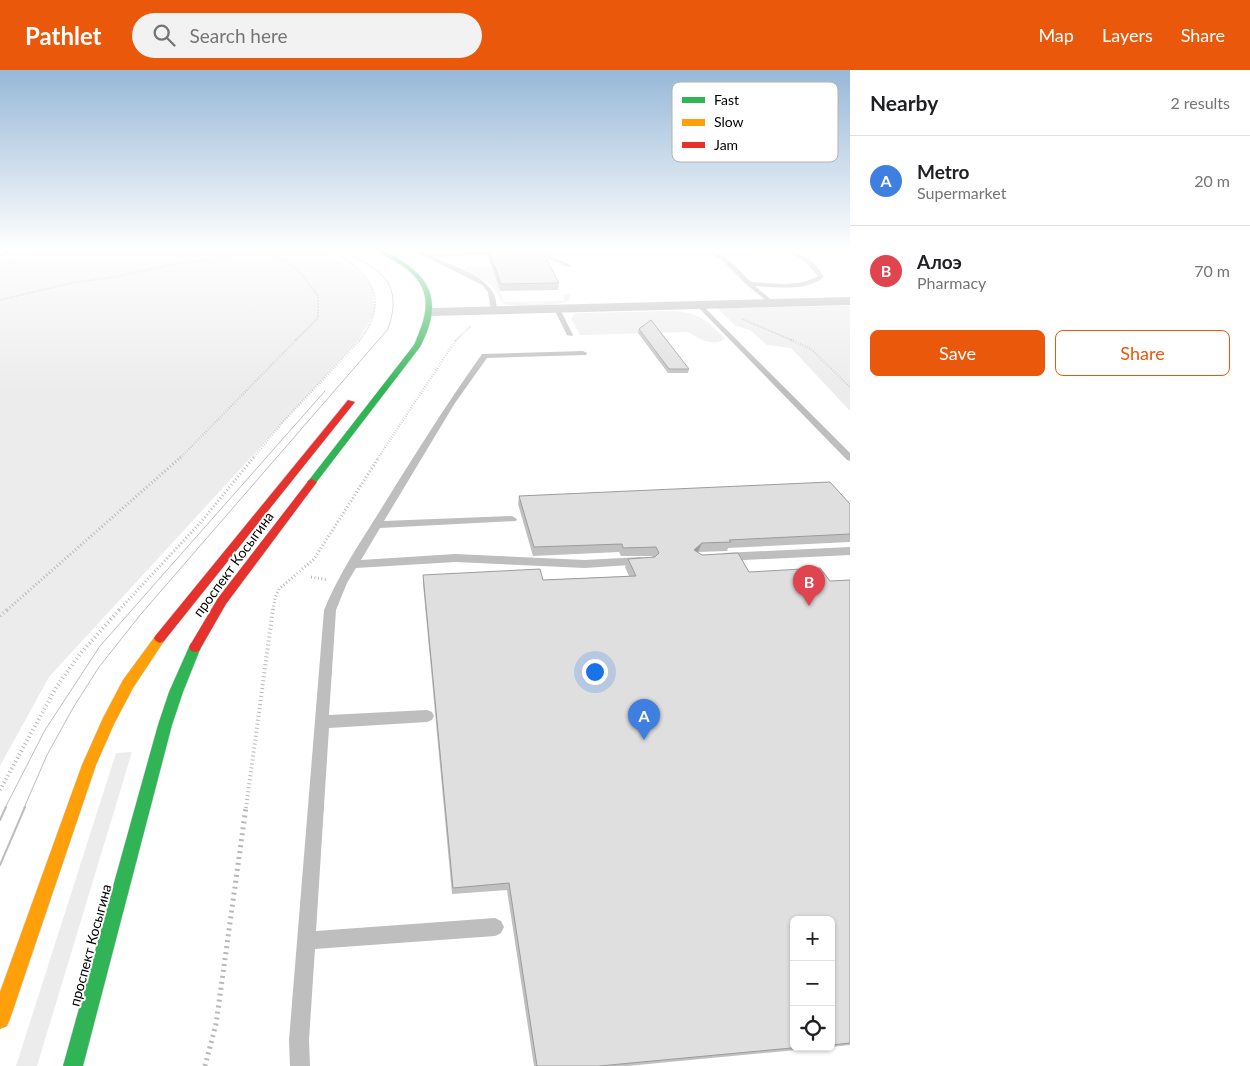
<!DOCTYPE html>
<meta charset="utf-8">
<style>
:root{--surface:#fff;--page:#f2f2f2;--text:#202124;--muted:#757577;--line:#e0e0e0;--accent:#ea580c}
body{margin:0;font-family:Lato,sans-serif;background:var(--page);color:var(--text)}
.controls{position:absolute;right:15px;bottom:15px;display:grid;overflow:hidden;border-radius:8px;box-shadow:0 1px 4px #0004}
.controls button{width:45px;height:45px;display:grid;place-items:center;padding:0;border:0;border-bottom:1px solid var(--line);background:var(--surface);color:var(--text);font:25px sans-serif}
.you{position:absolute;left:594px;top:601px;width:18px;height:18px;margin:-12px;border:4px solid #fff;border-radius:50%;background:#1a73e8;box-shadow:0 0 0 8px #1a73e833}
.badge{display:grid;place-items:center;width:32px;height:32px;border-radius:50%;background:var(--accent);color:#fff;font-size:16px;font-weight:700}
.pin{position:absolute;translate:-50% -41px;filter:drop-shadow(0 1px 2px #0008)}
.pin::after{content:'';position:absolute;top:26px;width:18px;height:15px;background:inherit;clip-path:polygon(0 0,100% 0,50% 100%)}
.list{margin:0;padding:0;list-style:none}
h2{display:flex;justify-content:space-between;align-items:center;height:65px;margin:0;padding:0 20px;font-size:21px}
h2 small{font-size:16px;font-weight:400;color:var(--muted)}
.list li{display:grid;grid-template-columns:32px 1fr auto;gap:15px;align-items:center;box-sizing:border-box;height:90px;padding:0 20px;border-top:1px solid var(--line)}
.list b{display:block;font-size:19px;white-space:nowrap}
.list p{margin:0;font-size:16px;white-space:nowrap;color:var(--muted)}
.list em{font-size:16px;font-style:normal;color:var(--muted)}
.actions{display:flex;gap:10px;padding:15px 20px}
.actions a{flex:1;padding:11px 0;border:1px solid var(--accent);border-radius:8px;text-align:center;font-size:18px;color:var(--accent)}
.actions .main{background:var(--accent);color:#fff}
.icon{flex:none;width:28px;height:28px;fill:none;stroke:currentColor;stroke-width:2;stroke-linecap:round;stroke-linejoin:round}
.map{position:relative;flex:none;width:850px;height:996px;overflow:hidden}
header{display:flex;align-items:center;gap:30px;box-sizing:border-box;height:70px;padding:0 25px;background:var(--accent);color:#fff}
header strong{font-size:24px}
nav{display:flex;gap:28px;margin-inline-start:auto;font-size:18px}
.search{width:350px;height:45px;background:var(--page);display:flex;align-items:center;gap:12px;box-sizing:border-box;padding:0 18px;border-radius:28px;color:var(--muted);font-size:19px}
main{display:flex}
aside{flex:1;background:var(--surface)}
.map>svg:first-child{display:block}
.green{fill:#ececec}
.lines{fill:none;stroke-linecap:round;stroke-linejoin:round}
.fast-casing{stroke:#dbdbdb;stroke-width:1}
.slow-casing{stroke:#dbdbdb;stroke-width:1}
.jam-casing{stroke:#dbdbdb;stroke-width:1}
.path-far4{stroke:#b9b9b9;stroke-width:2;stroke-dasharray:0.5 1;stroke-linecap:butt}
.path-far3{stroke:#b9b9b9;stroke-width:2.5;stroke-dasharray:0.5 2;stroke-linecap:butt}
.path-far2{stroke:#b9b9b9;stroke-width:3;stroke-dasharray:1 2.5;stroke-linecap:butt}
.path-far1{stroke:#b9b9b9;stroke-width:4;stroke-dasharray:1 3;stroke-linecap:butt}
.path{stroke:#b9b9b9;stroke-width:5;stroke-dasharray:2 4;stroke-linecap:butt}
.lane{fill:#bebebe;fill-rule:evenodd}
.street{fill:#bebebe;fill-rule:evenodd}
.fast{fill:#30b455;fill-rule:evenodd}
.slow{fill:#ff9f0a;fill-rule:evenodd}
.jam{fill:#e5322d;fill-rule:evenodd}
.tram-far1{stroke:#bebebe;stroke-width:1}
.tram{stroke:#bebebe;stroke-width:2}
.rail{stroke:#bebebe;stroke-width:2;stroke-dasharray:4.5 1 0.5 1;stroke-linecap:butt}
.wall{fill:#c0c0c0}
.shaded-wall{fill:#9c9c9c}
.building{fill:#dfdfdf;stroke:#9c9c9c}
.labels{text-anchor:middle;dominant-baseline:central;stroke-width:4;stroke-linejoin:round;paint-order:stroke}
.street-label{font-size:14px;fill:#000;stroke:#fff}
.key{fill:#fff;stroke:#b2b2b2;stroke-width:1}
.key-label{font-size:14px;fill:#000}
</style>
<header>
<strong>Pathlet</strong>
<div class="search"><svg class="icon" aria-label="search" viewBox="0 0 24 24"><circle cx="10" cy="10" r="6"/><path d="M15 15l6 6"/></svg>Search here</div>
<nav><a>Map</a><a>Layers</a><a>Share</a></nav>
</header>
<main>
<div class="map">
<svg width="850" height="996" viewBox="0 0 850 996">
<rect width="100%" height="100%" fill="#fff"/>
<path class="green" d="M42,181H322L359,202L372,217L375,242L357,272L49,607L0,696V192Z
M470,196H490L504,232L564,231L563,224H570V230C563,236 514,238 505,234C499,231 498,223 494,218C486,209 474,206 464,200Z
M850,236V341L791,278L767,275L750,260L736,256L717,238Z
M676,241C701,244 708,251 725,269C713,277 699,269 688,262L580,265L571,249L574,244L578,243Z
M132,682L37,996H16L116,683Z"/>
<g class="lines">
<defs>
<path id="fast" d="M378,181C389,181 398,188 406,194C439,216 437,245 420,277L315,414H309L307,412L309,410L414,275C426,247 435,223 408,200C399,193 388,188 378,181Z
M195,572L199,573L201,577L183,622L172,655L83,996H63L158,655L169,622L189,577L191,573Z"/>
<path id="slow" d="M160,563L164,565L166,568L133,618L114,654L96,695L10,949L7,956L0,959V922L82,695L103,648L123,610L156,565Z"/>
<path id="jam" d="M348,330L355,332L164,571L160,573L156,571L154,568L156,565Z
M312,409L317,412L226,534L199,581L195,582L191,581L189,577L218,528L309,410Z"/>
</defs>
<use href="#fast" class="fast-casing"/>
<use href="#slow" class="slow-casing"/>
<use href="#jam" class="jam-casing"/>
<path class="path-far4" d="M330,181C372,202 391,230 359,271
M0,230L71,213L114,207L174,194L248,184L268,185L285,190L302,204L318,226V248L295,271
M742,249L794,271
M455,271L471,256"/>
<path class="path-far3" d="M791,270L811,279L850,317
M180,388L296,270
M253,388L282,353L360,270
M378,388L456,270"/>
<path class="path-far2" d="M311,507L328,510
M7,540L181,387
M119,540L201,452L254,387
M273,540L275,528L279,519L314,489L379,387"/>
<path class="path-far1" d="M0,546L8,539
M0,720L57,616L80,584L120,539
M246,738L273,539"/>
<path class="path" d="M205,996L216,954L246,737"/>
<path class="lane" d="M414,181H422L428,184L504,181L502,184L434,187C458,199 502,209 496,242L491,241L488,222L482,215Z
M544,181H550L553,187L573,196L568,197L549,189Z
M708,181C725,181 739,201 751,212C773,213 798,218 818,206L806,193L787,181C803,181 817,194 824,207C806,222 777,217 755,216L775,233L776,234L773,236L747,215L724,192Z
M698,235H702L850,383V391L847,390L698,237Z
M555,238L560,239L573,265L572,266L567,265L554,239Z
M583,281L587,283L586,285L487,288L455,333L384,451L512,446L517,449L516,451L380,458L361,490L455,484L585,490L641,487L645,488L647,491L645,494L585,498L455,492L356,498L347,513L336,540L329,645L427,640L432,642L434,646L432,650L427,652L329,658L316,861L495,848L501,851L504,857L501,863L495,866L315,879L309,970L310,996H290L289,970L324,540C340,501 364,467 386,431C417,381 448,332 482,284Z
M850,477V485L724,491L718,487L724,483Z"/>
<path class="street" d="M850,227V235L431,246L425,242L431,238Z"/>
<use href="#fast" class="fast"/>
<use href="#slow" class="slow"/>
<use href="#jam" class="jam"/>
<path class="tram-far1" d="M5,738L45,660L100,576L325,321
M24,738L47,685L73,638L99,597L141,544L388,259C404,213 381,199 342,181"/>
<path class="tram" d="M0,750L6,737
M0,795L25,737"/>
<path class="rail" d="M0,185L18,181"/>
</g>
<path class="wall" d="M488,181H544V184L559,213L558,220L500,221L488,187Z
M639,259L689,299L688,303H668L638,263Z
M519,426L850,434V472L728,478L727,481L698,482L702,485L749,502L830,511L850,510V975L831,977V850L794,977H829L627,996H534L507,820L452,824L423,514V505L543,510L629,506L625,497L628,489L653,487L652,486H621L619,482L533,486L518,434Z"/>
<path class="shaded-wall" d="M702,473L698,482L694,480Z"/>
<path class="building" d="M489,181H542L559,213L501,214Z
M651,250L689,299H669L639,259Z
M830,412L850,434V464L729,470L731,472L702,473L694,480L702,485L738,483L749,502L820,498L830,511L850,510V973L831,975V850H794V977H802L599,996H537L509,813L453,818L423,505L540,499L543,510L636,506L628,489L655,487L659,483L656,477L623,478L622,474L534,477L519,426Z"/>
<linearGradient id="sky" x2="0" y2="1"><stop stop-color="#97b8d8"/><stop offset="0.56" stop-color="#fff"/><stop offset="1" stop-color="#fff" stop-opacity="0"/></linearGradient>
<rect width="850" height="321" fill="url(#sky)"/>
<g class="labels">
<g class="street-label">
<text transform="translate(233 494) rotate(-54)">проспект Косыгина</text>
<text transform="translate(90 875) rotate(-75)">проспект Косыгина</text>
</g>
</g>
<rect x="672" y="12" width="166" height="80" rx="8" class="key"/>
<rect x="682" y="27" width="23" height="6" fill="#30b455"/>
<rect x="682" y="49" width="23" height="7" fill="#ff9f0a"/>
<rect x="682" y="72" width="23" height="6" fill="#e5322d"/>
<g class="key-label">
<text x="714" y="35">Fast</text>
<text x="714" y="57">Slow</text>
<text x="714" y="80">Jam</text>
</g>
</svg>
<div class="controls">
<button>+</button>
<button>−</button>
<button><svg class="icon" aria-label="locate" viewBox="0 0 24 24"><circle cx="12" cy="12" r="6"/><path d="M12 2v4M12 18v4M2 12h4M18 12h4"/></svg></button>
</div>
<div class="you"></div>
<div class="pin badge" style="left:644px;top:670px;background:#3f7fe0">A</div>
<div class="pin badge" style="left:809px;top:536px;background:#e0444e">B</div>
</div>
<aside>
<h2>Nearby<small>2 results</small></h2>
<ul class="list">
<li><span class="badge" style="background:#3f7fe0">A</span><div><b>Metro</b><p>Supermarket</p></div><em>20 m</em></li>
<li><span class="badge" style="background:#e0444e">B</span><div><b>Алоэ</b><p>Pharmacy</p></div><em>70 m</em></li>
</ul>
<div class="actions"><a class="main">Save</a><a>Share</a></div>
</aside>
</main>
